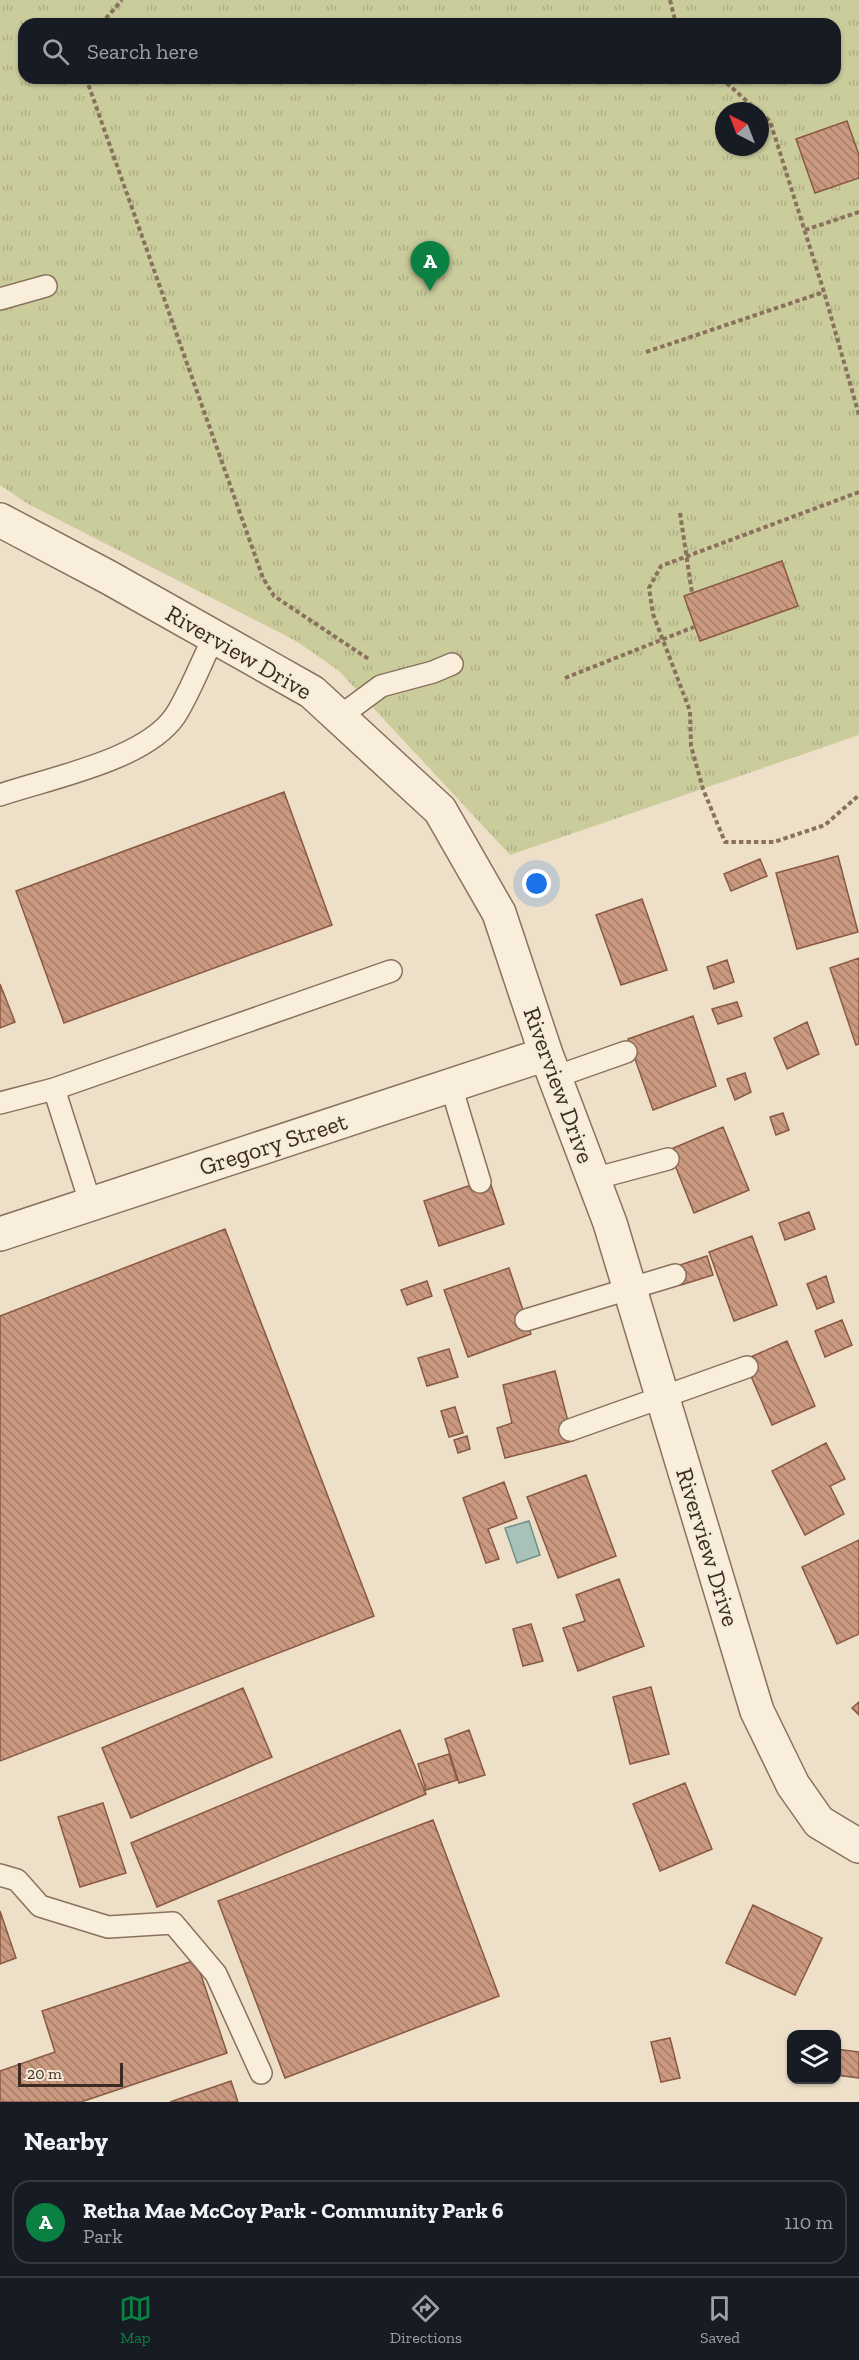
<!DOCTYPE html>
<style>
:root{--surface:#171b24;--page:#20242c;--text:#f1f3f6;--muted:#9ea1a6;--line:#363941;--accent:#0b8043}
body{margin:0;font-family:"Zilla Slab",serif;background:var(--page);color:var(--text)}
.controls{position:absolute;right:18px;bottom:18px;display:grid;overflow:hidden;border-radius:12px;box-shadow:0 2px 4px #0004}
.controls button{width:54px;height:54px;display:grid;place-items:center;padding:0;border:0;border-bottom:2px solid var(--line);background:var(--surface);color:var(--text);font:30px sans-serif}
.compass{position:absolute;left:715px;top:102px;width:54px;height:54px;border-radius:50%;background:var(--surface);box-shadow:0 2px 4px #0004;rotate:318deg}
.scale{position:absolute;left:18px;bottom:15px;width:105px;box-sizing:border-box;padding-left:6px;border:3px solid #3b2b21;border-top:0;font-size:16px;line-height:21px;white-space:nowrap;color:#3b2b21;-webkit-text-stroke:4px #f5ebd8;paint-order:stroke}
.you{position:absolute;left:537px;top:884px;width:21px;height:21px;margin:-15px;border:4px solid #fff;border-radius:50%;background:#1a73e8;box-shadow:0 0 0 9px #1a73e833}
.badge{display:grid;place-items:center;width:39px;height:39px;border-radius:50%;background:var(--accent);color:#fff;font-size:20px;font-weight:700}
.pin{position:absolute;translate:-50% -50px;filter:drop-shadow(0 2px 3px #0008)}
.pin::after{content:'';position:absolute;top:32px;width:21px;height:18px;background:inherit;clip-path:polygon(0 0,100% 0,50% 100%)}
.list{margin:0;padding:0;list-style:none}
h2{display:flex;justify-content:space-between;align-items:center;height:78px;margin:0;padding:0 24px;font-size:26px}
h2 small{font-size:20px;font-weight:400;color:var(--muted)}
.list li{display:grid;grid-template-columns:39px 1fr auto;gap:18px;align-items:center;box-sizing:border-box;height:84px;margin:0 12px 12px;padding:0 12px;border:2px solid var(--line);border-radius:18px}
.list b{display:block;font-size:22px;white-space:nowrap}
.list p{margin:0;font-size:20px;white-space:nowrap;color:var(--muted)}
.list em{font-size:20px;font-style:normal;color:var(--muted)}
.icon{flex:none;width:33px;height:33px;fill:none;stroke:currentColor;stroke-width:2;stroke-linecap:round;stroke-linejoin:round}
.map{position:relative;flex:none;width:859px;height:2102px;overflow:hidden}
.search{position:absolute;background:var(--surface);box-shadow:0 2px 4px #0004;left:18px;right:18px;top:18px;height:66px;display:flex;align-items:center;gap:15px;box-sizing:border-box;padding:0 21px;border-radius:18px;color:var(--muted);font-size:22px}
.sheet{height:174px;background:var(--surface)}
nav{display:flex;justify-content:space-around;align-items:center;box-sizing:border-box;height:84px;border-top:2px solid var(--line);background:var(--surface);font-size:16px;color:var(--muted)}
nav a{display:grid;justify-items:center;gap:3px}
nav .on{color:var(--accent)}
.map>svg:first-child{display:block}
.park{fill:url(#park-tufts);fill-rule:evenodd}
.water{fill:#a9c2b9;stroke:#6f9186;stroke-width:1.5}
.building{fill:url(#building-back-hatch);stroke:#895943;stroke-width:1.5}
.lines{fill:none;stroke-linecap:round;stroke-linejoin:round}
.lane-casing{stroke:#8a715d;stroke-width:24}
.street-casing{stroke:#8a715d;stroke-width:36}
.path{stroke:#8a715d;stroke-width:4;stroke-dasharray:4.5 3;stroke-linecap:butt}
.lane{stroke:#f9eedc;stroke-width:21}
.street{stroke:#f9eedc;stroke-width:33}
.labels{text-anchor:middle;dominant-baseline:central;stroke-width:4.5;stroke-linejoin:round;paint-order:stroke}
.street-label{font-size:24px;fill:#3b2b21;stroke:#f5ebd8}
</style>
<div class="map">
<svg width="859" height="2102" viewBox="0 0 859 2102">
<defs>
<pattern id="park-tufts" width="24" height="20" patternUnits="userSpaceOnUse" patternTransform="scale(1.5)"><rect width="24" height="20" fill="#cbcc9c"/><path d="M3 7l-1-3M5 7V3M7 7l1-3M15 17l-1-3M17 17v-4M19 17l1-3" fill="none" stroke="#afaf86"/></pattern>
<pattern id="building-back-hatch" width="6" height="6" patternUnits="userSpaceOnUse" patternTransform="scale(1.5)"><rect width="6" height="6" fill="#cb997f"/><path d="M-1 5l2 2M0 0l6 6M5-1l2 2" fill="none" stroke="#a67d68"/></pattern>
</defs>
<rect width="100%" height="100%" fill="#eee0c8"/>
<path class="park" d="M0,0H859V735L510,855L338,670L296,641L28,504L0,485ZM24,24H835V78H24ZM724,111H760V147H724Z"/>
<path class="water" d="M529,1521L540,1555L517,1563L505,1528Z"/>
<path class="building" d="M847,121L859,155V178L815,193L796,139Z
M782,561L798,606L700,641L684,596Z
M284,792L332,925L64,1023L16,891Z
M838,856L858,932L797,949L776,873Z
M760,859L767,876L731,891L724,874Z
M642,899L667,970L621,985L596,915Z
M859,958V1044L856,1045L830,968Z
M727,960L734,982L714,989L707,967Z
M0,984L15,1022L0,1028Z
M737,1002L742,1016L718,1024L712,1009Z
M693,1016L716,1086L653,1110L628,1039Z
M807,1022L819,1054L787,1069L774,1038Z
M745,1073L751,1092L735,1100L727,1079Z
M783,1113L789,1130L776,1135L770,1117Z
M723,1127L749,1190L694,1213L669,1150Z
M489,1179L504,1224L439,1246L424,1201Z
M809,1212L815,1229L785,1240L779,1223Z
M225,1229L374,1616L0,1761V1316Z
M752,1236L777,1305L734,1321L709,1252Z
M707,1256L713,1275L681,1285L674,1267Z
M509,1268L531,1334L468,1357L444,1290Z
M826,1276L834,1302L817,1309L807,1284Z
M427,1281L432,1296L407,1305L401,1290Z
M842,1320L852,1345L825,1357L815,1331Z
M787,1341L815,1406L772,1425L744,1360Z
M449,1349L458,1377L427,1386L418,1358Z
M555,1371L573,1441L505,1458L497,1428L512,1423L503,1385Z
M455,1407L463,1433L449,1437L441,1411Z
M467,1436L470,1449L458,1453L454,1440Z
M826,1443L845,1479L830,1486L844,1514L805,1535L772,1471Z
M586,1475L616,1556L558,1578L527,1497Z
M504,1482L517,1518L488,1529L499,1559L486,1563L463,1498Z
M859,1540V1634L837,1644L802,1567Z
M619,1579L644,1646L578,1671L563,1628L585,1621L576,1595Z
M531,1624L543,1661L523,1666L513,1629Z
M651,1687L669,1754L630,1764L613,1697Z
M243,1688L272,1757L131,1818L102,1748Z
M859,1702V1715L852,1708Z
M400,1730L426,1794L157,1907L131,1843Z
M469,1730L485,1775L459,1783L445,1739Z
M449,1754L457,1780L426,1790L418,1764Z
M685,1783L712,1849L660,1871L633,1804Z
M103,1803L126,1873L80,1887L58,1817Z
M433,1820L499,1996L285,2078L218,1901Z
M753,1905L822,1938L795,1995L726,1963Z
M0,1911L16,1958L0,1964Z
M196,1960L227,2053L81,2102H0V2071L55,2052L42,2011Z
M670,2038L680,2078L661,2082L651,2042Z
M836,2049L859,2052V2078L836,2075Z
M231,2081L238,2102H170Z"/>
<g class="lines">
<defs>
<path id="lane" d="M0,299L46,286
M339,717L381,686L433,672L452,664
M0,795C50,778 145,760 175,716C189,695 202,660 214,637
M555,1077L626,1052
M451,1086L480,1182
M54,1089L391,971
M0,1103L54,1089L91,1205
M593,1179L668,1159
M526,1320L675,1275
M570,1430L747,1367
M0,1875L17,1880L40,1906L108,1927L173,1923L216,1974L261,2073"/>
<path id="street" d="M0,520L108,577L312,692L440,810L499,913L546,1054L610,1223L757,1711L793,1785L819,1822L859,1846
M0,1234L546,1054"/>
</defs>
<use href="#lane" class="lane-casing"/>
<use href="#street" class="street-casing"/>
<path class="path" d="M670,0L676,24
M101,24L122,0
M86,78L263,578L274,596L370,660
M721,78L758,111
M760,113L770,121L824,292L859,415
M805,230L859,212
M646,352L824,292
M859,492L661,566L649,588L653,614L690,711L691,746L703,789L725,842H774L825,825L859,795
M680,513L692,593
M565,678L694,627"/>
<use href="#lane" class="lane"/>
<use href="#street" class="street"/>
</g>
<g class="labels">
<g class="street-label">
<text transform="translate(239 652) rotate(30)">Riverview Drive</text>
<text transform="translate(559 1085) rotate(70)">Riverview Drive</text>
<text transform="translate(273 1144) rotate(-18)">Gregory Street</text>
<text transform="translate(708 1547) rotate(73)">Riverview Drive</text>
</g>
</g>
</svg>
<div class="controls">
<button><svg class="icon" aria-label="layers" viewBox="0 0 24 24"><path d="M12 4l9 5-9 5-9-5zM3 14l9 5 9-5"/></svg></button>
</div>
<svg class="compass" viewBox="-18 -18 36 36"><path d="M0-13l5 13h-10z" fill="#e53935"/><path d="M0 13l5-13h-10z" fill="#9ea1a6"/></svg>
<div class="scale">20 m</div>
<div class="you"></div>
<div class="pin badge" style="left:430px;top:291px">A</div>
<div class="search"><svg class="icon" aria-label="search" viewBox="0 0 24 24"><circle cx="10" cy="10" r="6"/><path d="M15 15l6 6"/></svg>Search here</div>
</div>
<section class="sheet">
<h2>Nearby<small></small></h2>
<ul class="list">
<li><span class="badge">A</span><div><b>Retha Mae McCoy Park - Community Park 6</b><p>Park</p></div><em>110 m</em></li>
</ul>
</section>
<nav>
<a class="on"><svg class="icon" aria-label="map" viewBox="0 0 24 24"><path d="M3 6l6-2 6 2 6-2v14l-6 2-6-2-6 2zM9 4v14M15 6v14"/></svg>Map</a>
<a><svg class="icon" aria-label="directions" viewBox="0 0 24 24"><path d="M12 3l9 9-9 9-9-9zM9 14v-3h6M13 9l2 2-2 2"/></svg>Directions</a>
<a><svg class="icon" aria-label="saved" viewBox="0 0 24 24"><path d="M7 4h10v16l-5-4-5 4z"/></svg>Saved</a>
</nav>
